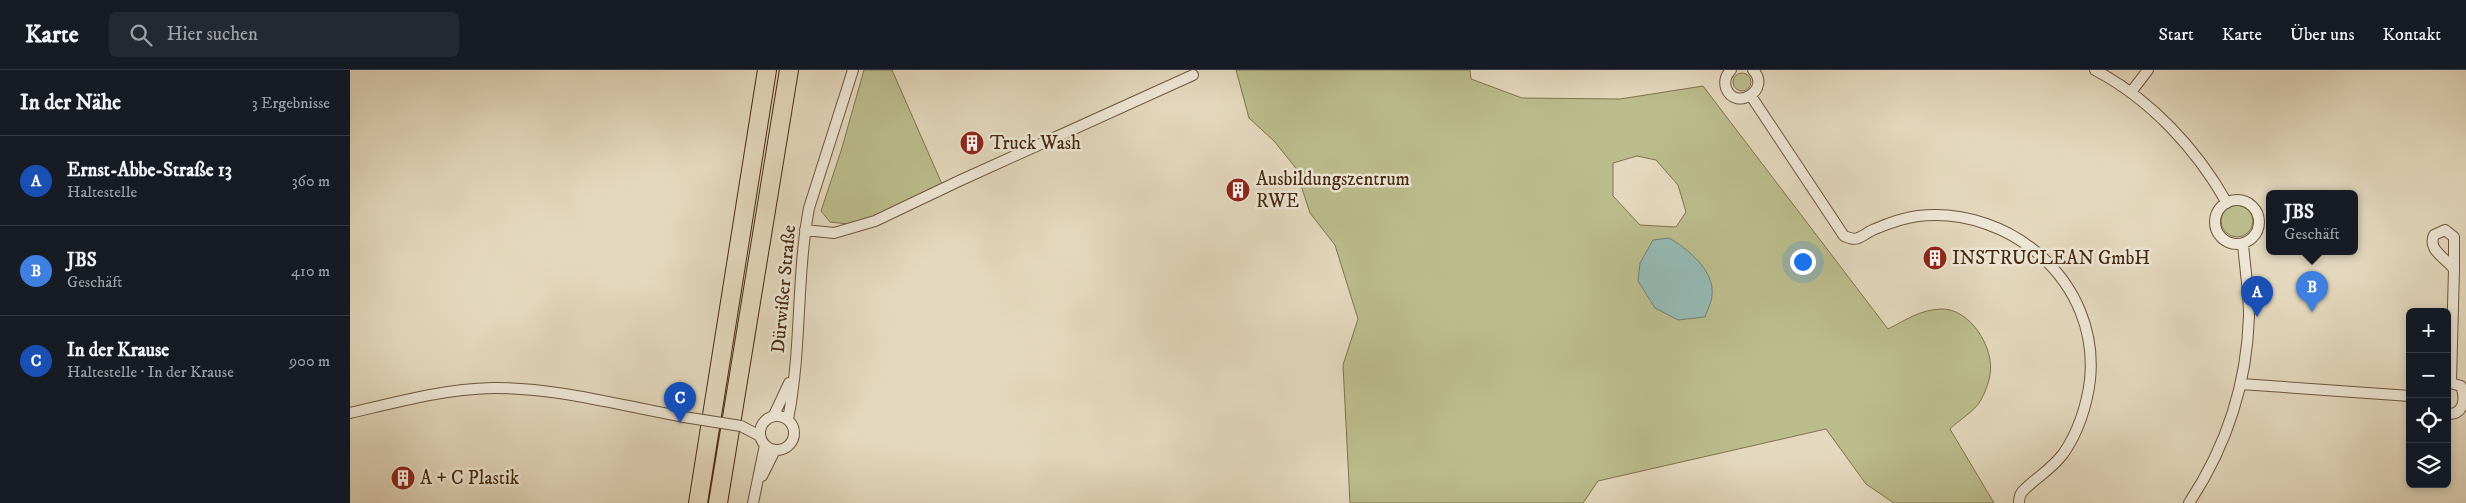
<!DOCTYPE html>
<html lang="de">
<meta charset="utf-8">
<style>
:root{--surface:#171b24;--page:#242831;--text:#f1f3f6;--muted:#9ea1a6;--line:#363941;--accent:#c59692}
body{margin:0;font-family:"IM FELL DW Pica",serif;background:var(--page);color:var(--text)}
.controls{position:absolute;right:15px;bottom:15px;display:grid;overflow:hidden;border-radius:8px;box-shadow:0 2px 8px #0003}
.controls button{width:45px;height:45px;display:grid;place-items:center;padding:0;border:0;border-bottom:1px solid var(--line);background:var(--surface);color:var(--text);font:25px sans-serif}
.you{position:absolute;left:1452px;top:191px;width:18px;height:18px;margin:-12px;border:4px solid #fff;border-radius:50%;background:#1a73e8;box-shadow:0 0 0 8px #1a73e833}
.badge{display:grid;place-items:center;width:32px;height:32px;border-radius:50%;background:var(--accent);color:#fff;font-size:16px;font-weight:700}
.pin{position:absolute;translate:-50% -41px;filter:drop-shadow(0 1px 2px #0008)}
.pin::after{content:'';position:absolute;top:26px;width:18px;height:15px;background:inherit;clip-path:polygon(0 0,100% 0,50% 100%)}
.popup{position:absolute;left:1916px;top:120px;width:92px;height:65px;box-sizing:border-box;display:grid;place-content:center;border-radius:8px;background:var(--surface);filter:drop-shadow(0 1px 4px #0005);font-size:16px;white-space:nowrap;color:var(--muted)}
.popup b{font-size:19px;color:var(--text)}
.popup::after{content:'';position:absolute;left:50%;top:100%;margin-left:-10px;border:10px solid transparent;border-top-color:var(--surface)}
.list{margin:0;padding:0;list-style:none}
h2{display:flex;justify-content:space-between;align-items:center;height:65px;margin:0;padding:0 20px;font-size:21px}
h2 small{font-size:16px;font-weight:400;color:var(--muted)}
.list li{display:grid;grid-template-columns:32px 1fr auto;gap:15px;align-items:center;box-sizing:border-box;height:90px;padding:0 20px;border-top:1px solid var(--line)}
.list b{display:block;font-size:19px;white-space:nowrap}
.list p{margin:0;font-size:16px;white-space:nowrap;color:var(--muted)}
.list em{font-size:16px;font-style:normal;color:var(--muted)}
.icon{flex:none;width:28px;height:28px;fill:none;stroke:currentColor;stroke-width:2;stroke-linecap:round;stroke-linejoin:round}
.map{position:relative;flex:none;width:2116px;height:433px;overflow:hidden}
header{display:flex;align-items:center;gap:30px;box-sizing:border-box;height:70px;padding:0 25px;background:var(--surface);border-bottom:1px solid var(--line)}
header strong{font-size:24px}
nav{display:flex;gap:28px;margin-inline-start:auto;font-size:18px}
.search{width:350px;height:45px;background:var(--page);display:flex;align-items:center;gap:12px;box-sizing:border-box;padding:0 18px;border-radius:8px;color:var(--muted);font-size:19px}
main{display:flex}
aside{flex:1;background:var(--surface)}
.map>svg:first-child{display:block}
.green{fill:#bbbc8c;stroke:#82724e;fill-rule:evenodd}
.water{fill:#95b9b4;stroke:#767f73}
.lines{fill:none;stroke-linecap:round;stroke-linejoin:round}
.street-casing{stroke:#6f553c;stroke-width:12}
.highway-casing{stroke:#482911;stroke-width:20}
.street{stroke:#ede6d5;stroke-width:10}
.highway{stroke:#e4d8be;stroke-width:18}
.street-bridge-casing{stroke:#6f553c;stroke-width:12;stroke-linecap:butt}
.street-bridge{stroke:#ede6d5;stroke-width:10}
.labels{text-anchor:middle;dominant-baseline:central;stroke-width:5;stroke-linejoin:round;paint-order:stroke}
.poi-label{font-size:19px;fill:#482911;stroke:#ede6d5;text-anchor:start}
.street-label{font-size:19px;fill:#482911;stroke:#ede6d5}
</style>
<header>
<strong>Karte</strong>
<div class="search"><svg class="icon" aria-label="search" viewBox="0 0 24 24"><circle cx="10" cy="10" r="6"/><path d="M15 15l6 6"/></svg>Hier suchen</div>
<nav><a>Start</a><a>Karte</a><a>Über uns</a><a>Kontakt</a></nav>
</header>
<main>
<aside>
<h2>In der Nähe<small>3 Ergebnisse</small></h2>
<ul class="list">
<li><span class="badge" style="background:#1a4fb4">A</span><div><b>Ernst-Abbe-Straße 13</b><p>Haltestelle</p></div><em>360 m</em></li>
<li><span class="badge" style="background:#3f7fe0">B</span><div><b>JBS</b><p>Geschäft</p></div><em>410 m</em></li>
<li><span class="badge" style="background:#1a4fb4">C</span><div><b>In der Krause</b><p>Haltestelle · In der Krause</p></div><em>900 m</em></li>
</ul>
</aside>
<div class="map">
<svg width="2116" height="433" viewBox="0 0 2116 433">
<rect width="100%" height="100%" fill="#e4d8be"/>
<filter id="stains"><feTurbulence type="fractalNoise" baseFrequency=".004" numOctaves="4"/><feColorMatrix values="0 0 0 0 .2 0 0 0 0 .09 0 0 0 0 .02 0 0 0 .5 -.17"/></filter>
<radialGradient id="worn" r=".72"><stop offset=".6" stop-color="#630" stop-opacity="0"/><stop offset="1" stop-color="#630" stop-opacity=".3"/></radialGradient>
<path class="green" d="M514,0H542L592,114L524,147L498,154L480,152L471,141L491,81Z
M886,0H1120L1121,9L1172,28L1270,29L1353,16L1538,259C1556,250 1569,240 1591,239C1620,238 1645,278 1640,305C1639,312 1635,323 1631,330C1625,341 1609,350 1600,359L1644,433H1544L1516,414L1476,359L1248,411L1233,433H1000L993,295L1008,249L985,175L960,143L945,97L924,71L899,48ZM1287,86L1306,90L1328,115L1336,142L1326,157L1290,155L1263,126V93Z
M1383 12a9 9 0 1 1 18 0a9 9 0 1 1-18 0Z
M1871 151a16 16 0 1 1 32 0a16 16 0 1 1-32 0Z"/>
<path class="water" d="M1319,168C1337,178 1365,201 1362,225C1362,232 1357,240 1355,247L1328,250L1305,238L1288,211L1290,193L1303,170Z"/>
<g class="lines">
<defs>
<path id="street" d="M1381,0C1376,5 1374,11 1376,18C1385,42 1422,20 1403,0
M1745,0C1800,29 1846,78 1877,133
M1781,22L1798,0
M1401,26L1494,166C1499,168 1503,170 1508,168C1514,166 1519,161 1525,159C1539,153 1553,148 1568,146C1662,136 1750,213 1740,310C1737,335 1728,363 1713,384C1700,401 1685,408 1672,422C1669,426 1669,429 1669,433
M1865 152a22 22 0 1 1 44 0a22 22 0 1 1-44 0Z
M455,160L484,163L525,151L609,111L843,5
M2095,160L2104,167V199C2096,188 2077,180 2084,165Z
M2101,311L2104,199
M2097,312L2111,316C2116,329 2114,345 2097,344
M1891,314L2060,326
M0,343C47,332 94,319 142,318C206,317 272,336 334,347
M424,345L439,313
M410 363a17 17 0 1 1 34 0a17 17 0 1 1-34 0Z
M438,349C452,279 446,208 459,138L503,0
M391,356L410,366
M412,406L425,380
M403,433L415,375
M1839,433C1876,377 1897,313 1899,246C1899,222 1895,198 1893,174"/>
<path id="highway" d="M348,433L417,0
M368,433L439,0"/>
</defs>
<use href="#street" class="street-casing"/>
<use href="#highway" class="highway-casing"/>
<use href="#street" class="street"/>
<use href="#highway" class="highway"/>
<defs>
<path id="street-bridge" d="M334,347L391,356"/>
</defs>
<use href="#street-bridge" class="street-bridge-casing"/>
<use href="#street-bridge" class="street-bridge"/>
</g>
<defs>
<symbol id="building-disc" viewBox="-11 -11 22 22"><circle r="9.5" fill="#8f2418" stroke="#ede6d5"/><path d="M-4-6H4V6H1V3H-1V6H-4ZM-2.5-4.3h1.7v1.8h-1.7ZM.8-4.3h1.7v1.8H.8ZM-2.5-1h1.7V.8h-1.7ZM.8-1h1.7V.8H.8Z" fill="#fff"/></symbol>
</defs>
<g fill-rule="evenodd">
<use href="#building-disc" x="608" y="59" width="28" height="28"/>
<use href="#building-disc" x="874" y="106" width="28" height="28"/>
<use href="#building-disc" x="1571" y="174" width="28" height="28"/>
<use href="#building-disc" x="39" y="394" width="28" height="28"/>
</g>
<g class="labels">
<g class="poi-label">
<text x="640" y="73">Truck Wash</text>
<text x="906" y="109">Ausbildungszentrum<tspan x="906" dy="22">RWE</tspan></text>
<text x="1602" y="188">INSTRUCLEAN GmbH</text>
<text x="70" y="408">A + C Plastik</text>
</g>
<g class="street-label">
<text transform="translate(434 219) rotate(-85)">Dürwißer Straße</text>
</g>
</g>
<rect width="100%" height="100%" filter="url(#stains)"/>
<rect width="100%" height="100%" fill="url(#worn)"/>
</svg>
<div class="controls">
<button>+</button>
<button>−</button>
<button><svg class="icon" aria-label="locate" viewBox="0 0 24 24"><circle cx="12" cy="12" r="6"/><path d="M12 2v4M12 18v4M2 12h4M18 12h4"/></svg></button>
<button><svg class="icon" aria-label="layers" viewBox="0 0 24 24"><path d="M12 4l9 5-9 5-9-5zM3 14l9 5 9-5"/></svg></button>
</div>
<div class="you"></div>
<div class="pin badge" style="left:1907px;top:247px;background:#1a4fb4">A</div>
<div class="pin badge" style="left:1962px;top:242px;background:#3f7fe0">B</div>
<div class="popup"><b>JBS</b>Geschäft</div>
<div class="pin badge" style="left:330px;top:353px;background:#1a4fb4">C</div>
</div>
</main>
